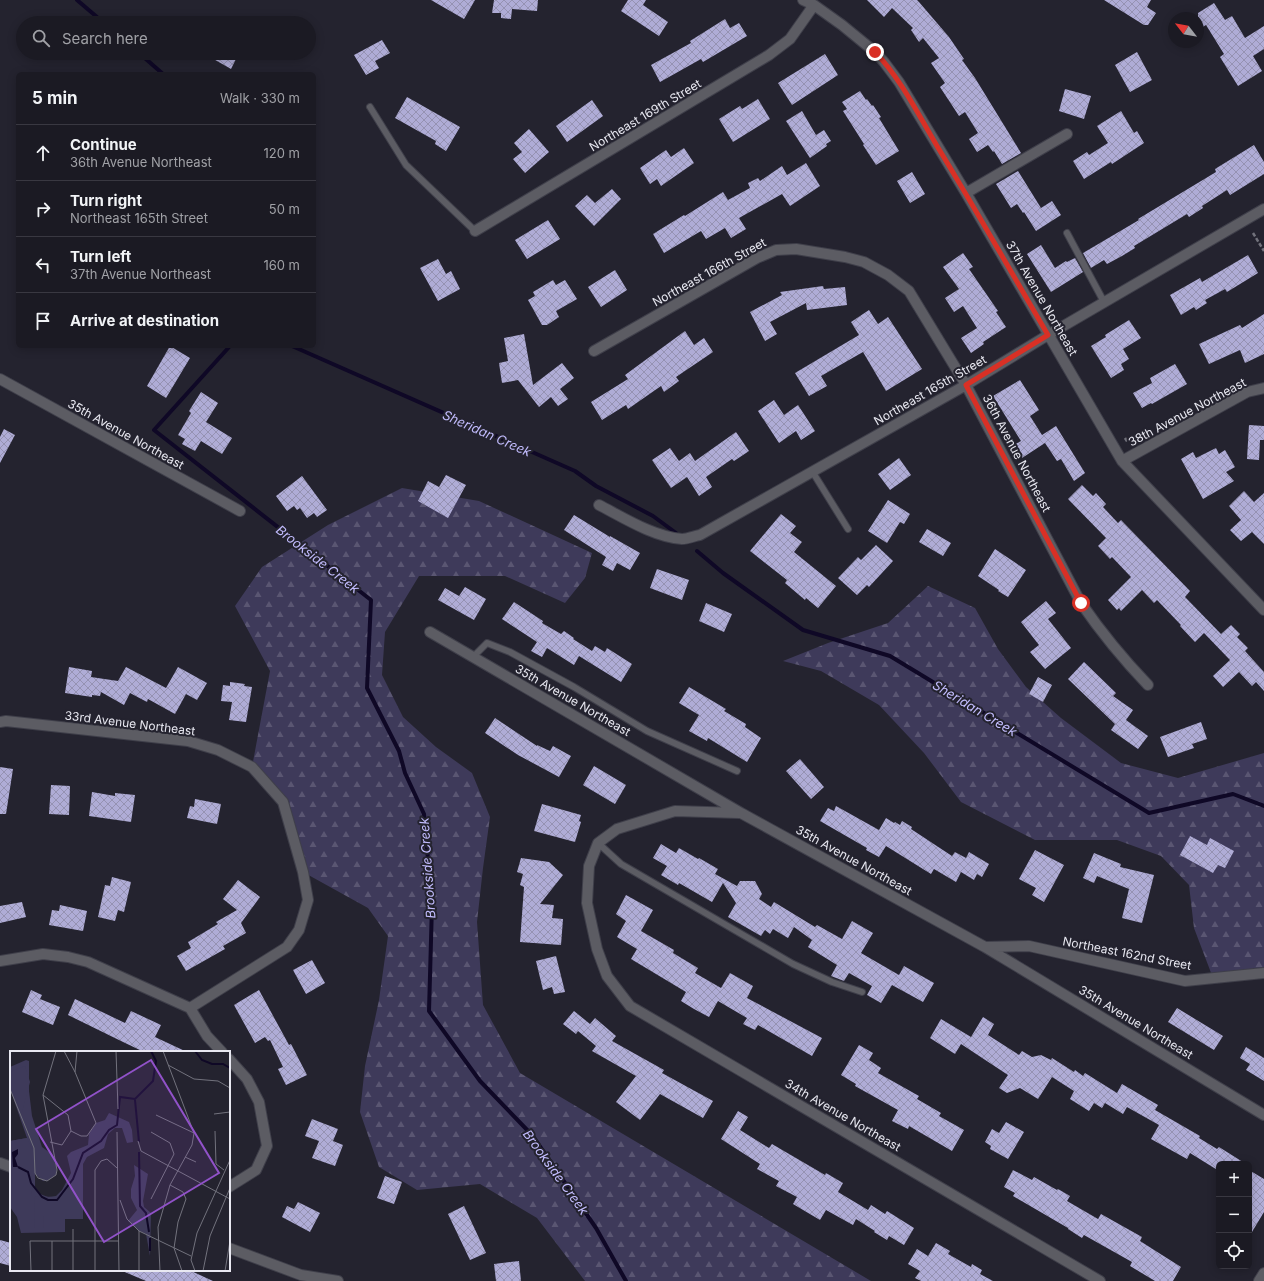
<!DOCTYPE html>
<meta charset="utf-8">
<style>
:root{--surface:#1b1a23;--page:#282730;--text:#f1f3f6;--muted:#a0a1a6;--line:#393841}
body{margin:0;font-family:Inter,sans-serif;background:var(--page);color:var(--text)}
.controls{position:absolute;right:12px;bottom:12px;display:grid;overflow:hidden;border-radius:6px;box-shadow:0 2px 10px #0003}
.controls button{width:36px;height:36px;display:grid;place-items:center;padding:0;border:0;border-bottom:1px solid var(--line);background:var(--surface);color:var(--text);font:20px sans-serif}
.compass{position:absolute;left:1168px;top:12px;width:36px;height:36px;border-radius:50%;background:var(--surface);box-shadow:0 2px 10px #0003;rotate:301deg}
.stop{position:absolute;width:12px;height:12px;margin:-9px;border:3px solid #d93025;border-radius:50%;background:#fff}
.stop.end{background:#d93025;border-color:#fff;box-shadow:0 1px 4px #0008}
.list{margin:0;padding:0;list-style:none}
h2{display:flex;justify-content:space-between;align-items:center;height:52px;margin:0;padding:0 16px;font-size:17px}
h2 small{font-size:13px;font-weight:400;color:var(--muted)}
.list li{display:grid;grid-template-columns:26px 1fr auto;gap:12px;align-items:center;box-sizing:border-box;height:56px;padding:0 16px;border-top:1px solid var(--line)}
.list b{display:block;font-size:15px;white-space:nowrap}
.list p{margin:0;font-size:13px;white-space:nowrap;color:var(--muted)}
.list em{font-size:13px;font-style:normal;color:var(--muted)}
.icon{flex:none;width:22px;height:22px;fill:none;stroke:currentColor;stroke-width:2;stroke-linecap:round;stroke-linejoin:round}
.map{position:relative;flex:none;width:1264px;height:1281px;overflow:hidden}
.search{position:absolute;background:var(--surface);box-shadow:0 2px 10px #0003;left:16px;top:16px;width:300px;height:44px;display:flex;align-items:center;gap:10px;box-sizing:border-box;padding:0 14px;border-radius:22px;color:var(--muted);font-size:15px}
.panel{position:absolute;background:var(--surface);box-shadow:0 2px 10px #0003;left:16px;top:72px;width:300px;height:276px;border-radius:6px}
.map>svg:first-child{display:block}
.forest{fill:url(#forest-firs)}
.lines{fill:none;stroke-linecap:round;stroke-linejoin:round}
.stream{stroke:#0f0826;stroke-width:4}
.building{fill:url(#building-cross-hatch)}
.lane-casing{stroke:#3f3f4a;stroke-width:8}
.street-casing{stroke:#3f3f4a;stroke-width:12}
.path{stroke:#72727c;stroke-width:2.5;stroke-dasharray:4 2;stroke-linecap:butt}
.lane{stroke:#5c5c63;stroke-width:6}
.street{stroke:#5c5c63;stroke-width:10}
.route{stroke:#d93025;stroke-width:5}
.labels{text-anchor:middle;dominant-baseline:central;stroke-width:4;stroke-linejoin:round;paint-order:stroke}
.street-label{font-size:12px;fill:#e8e8f1;stroke:#24232f}
.water-label{font-size:13px;font-style:italic;fill:#c2bcfd;stroke:#24232f}
.inset-river{fill:none;stroke:#0f0826;stroke-width:2}
.inset-road{fill:none;stroke:#72727d;stroke-width:1}
.view{fill:#9152c9;fill-opacity:0.15;stroke:#9152c9;stroke-width:2}
.inset-edge{fill:none;stroke:#e8e8f1;stroke-width:2}
</style>
<div class="map">
<svg width="1264" height="1281" viewBox="0 0 1264 1281">
<defs>
<pattern id="forest-firs" width="22" height="20" patternUnits="userSpaceOnUse"><rect width="22" height="20" fill="#3e3a5a"/><path d="M5 1l3.5 6h-7zM16 11l3.5 6h-7z" fill="#5a5672"/></pattern>
<pattern id="building-cross-hatch" width="8" height="8" patternUnits="userSpaceOnUse"><rect width="8" height="8" fill="#afacd6"/><path d="M0 0l8 8M0 8l8-8" fill="none" stroke="#9592b2"/></pattern>
</defs>
<rect width="100%" height="100%" fill="#24232f"/>
<path class="forest" d="M402,488L479,501L592,553L585,578L565,603L505,576H419L385,632L382,675L403,717L436,747L472,773L490,817L483,868L477,922L483,1005L520,1073L871,1281H585L537,1218L480,1184L417,1190L379,1167L360,1112L365,1066L379,1000L388,936L368,908L303,872L283,802L252,767L270,671L235,606L262,567L328,525Z
M928,586L975,608L998,649L1026,687L1061,718L1121,763L1178,778L1264,753V973L1213,978L1194,928L1189,885L1161,856L1117,840H1035L961,802L924,753L879,705L821,671L783,661L828,643L888,623Z"/>
<g class="lines">
<path class="stream" d="M77,0L104,23
M139,53L163,74
M230,346L154,430L371,600L367,688L399,751L405,773L424,814L432,905L429,1011L480,1081L532,1135L596,1228L626,1281
M292,346L575,471L596,486L653,516L676,533
M697,551L723,573L803,630L890,656L1149,813L1233,794L1264,806"/>
</g>
<path class="building" d="M431,0H475L464,19Z
M494,0H538L537,11L512,9L511,19L501,18V13H492Z
M628,0H646L643,5L668,22L659,36L621,11Z
M867,0H917L919,2L949,37L964,59L962,60L975,78L1021,153L1002,164L994,151L993,152L988,145L977,152L969,139L978,133L965,112L959,116L940,87L945,83L931,63L939,58L923,38L919,42L911,30L913,28L892,8L884,17Z
M1104,0H1151L1147,7L1156,13L1148,25H1144Z
M1214,3L1225,20L1232,16L1245,38L1264,26V49L1253,56L1262,71L1238,86L1220,57L1224,54L1206,25L1198,30V13Z
M725,19L730,28L739,23L747,36L703,62L701,59L660,82L651,65L691,43L690,41Z
M382,40L390,53L375,61L379,68L366,75L354,55Z
M1137,52L1152,80L1130,92L1115,65Z
M203,53H239L231,69Z
M825,54L838,75L792,105L778,83Z
M1065,89L1091,96L1084,119L1059,111Z
M860,91L866,100L867,99L872,106L873,105L881,117L879,118L899,151L876,165L863,145L864,144L843,111L847,109L842,102Z
M407,97L460,127L446,151L435,144L436,141L395,118Z
M758,99L770,119L733,142L719,119L740,106L742,109Z
M592,100L603,116L567,142L556,126Z
M802,111L816,135L824,130L831,141L826,144L827,146L810,158L786,121Z
M1121,111L1134,133L1137,131L1144,143L1112,164L1111,162L1084,179L1073,161L1087,152L1089,155L1108,143L1097,126Z
M529,129L549,152L525,173L513,159L522,152L514,143Z
M1254,145L1264,162V174L1230,195L1227,190L1202,206L1203,208L1189,217L1187,214L1134,246L1135,248L1122,256L1107,264L1104,260L1091,268L1083,253L1139,220L1138,219L1216,172L1215,169Z
M684,148L694,163L661,186L657,179L650,184L640,168L666,150L671,157Z
M806,163L820,186L790,206L782,194L739,218L746,229L731,238L725,228L706,239L701,231L664,253L653,234L684,215L685,216L723,192L728,200L750,188L748,183L758,178L760,181L782,166L787,175Z
M1018,171L1041,208L1052,201L1061,215L1036,231L1024,212L1023,213L1017,204L1011,208L996,184Z
M912,172L925,194L910,203L897,181Z
M612,189L621,199L594,226L575,206L587,195L595,203Z
M548,220L560,239L527,259L515,240Z
M1041,245L1055,268L1066,261L1067,262L1075,258L1083,272L1051,292L1027,254Z
M963,253L973,267L969,269L998,311L996,312L1006,327L983,342L984,344L971,353L961,338L977,328L963,306L954,312L945,298L959,289L943,267Z
M1248,255L1258,273L1227,292L1225,289L1205,300L1207,303L1196,310L1194,307L1181,315L1170,295L1200,278L1202,282Z
M438,259L446,274L451,271L460,289L438,301L420,268Z
M615,270L627,290L601,307L588,287Z
M553,280L556,285L565,280L577,299L556,311L559,317L547,325H542L528,300L535,296L533,292Z
M823,286L824,289L845,287L847,305L807,310L806,303L770,322L777,334L765,341L750,312L782,295L780,292Z
M869,310L878,324L888,317L922,369L886,391L863,352L821,376L827,386L809,396L795,373L859,335L851,322Z
M1264,314V354L1245,363L1240,350L1209,364L1199,344L1240,325L1242,328Z
M1129,320L1141,338L1123,349L1129,359L1121,364L1124,370L1111,378L1091,346L1106,337L1105,335Z
M685,331L694,345L704,338L713,352L676,377L679,381L664,392L661,386L628,409L626,405L602,420L591,402L628,379L625,375Z
M524,334L533,385L562,363L574,378L560,389L568,399L558,406L551,397L539,407L518,380L502,383L499,363L508,361L504,338Z
M170,346L190,358L166,398L147,386Z
M1175,364L1187,384L1152,404L1151,403L1142,408L1133,393L1152,383L1150,378Z
M1020,380L1039,410L1030,416L1042,435L1056,426L1085,473L1074,481L1061,459L1057,461L1045,443L1022,458L1014,445L1021,441L993,396Z
M201,392L218,403L206,422L232,438L222,454L201,441L195,451L182,444L185,439L178,435L191,413L189,411Z
M774,400L784,415L798,405L815,431L801,440L796,431L779,443L758,411Z
M1249,425L1264,426V440H1260L1259,460L1247,459Z
M4,429L15,435L0,463V437Z
M736,432L749,451L734,461L732,459L706,477L712,487L699,496L687,477L671,488L652,460L670,448L679,461L690,453L695,461Z
M1216,448L1219,454L1225,450L1235,467L1226,472L1234,481L1203,499L1181,459L1193,452L1196,458Z
M899,458L911,475L890,490L878,474Z
M446,475L466,485L448,518L418,501L428,481L439,487Z
M302,476L327,510L317,517L314,513L307,518L300,508L297,510L294,506L287,511L276,496Z
M1082,485L1093,496L1096,493L1106,504L1103,507L1118,523L1121,520L1190,591L1185,597L1221,634L1231,625L1240,634L1237,637L1248,648L1245,651L1264,672V691L1256,682L1252,686L1239,672L1223,687L1213,676L1230,660L1204,633L1195,642L1180,626L1181,625L1157,600L1154,603L1142,590L1121,611L1119,608L1117,610L1108,600L1131,577L1112,557L1110,559L1098,546L1106,538L1068,499Z
M1244,491L1254,502L1264,493V544L1252,532L1241,541L1230,530L1241,520L1229,506Z
M888,500L910,514L904,524L900,522L887,543L868,531Z
M781,514L796,526L790,533L802,542L794,552L836,586L818,608L806,598L805,600L785,583L787,580L750,551Z
M574,515L610,537V536L640,553L630,570L617,563L613,571L602,565L606,557L564,530Z
M927,529L951,543L943,556L919,542Z
M876,545L893,561L869,587L867,585L857,595L838,578L858,557L861,560Z
M995,549L1026,570L1008,597L998,591L999,590L978,576Z
M657,569L689,580L682,600L650,588Z
M465,587L486,599L474,620L438,600L445,588L459,596Z
M1046,601L1056,613L1048,619L1071,648L1045,669L1030,652L1039,645L1021,622Z
M514,602L543,621L542,623L561,634L564,631L574,638L573,639L592,651L595,646L605,652L607,648L632,664L621,682L579,656L574,665L547,648L542,657L531,651L537,642L502,619Z
M706,603L732,614L724,632L699,621Z
M1084,662L1116,693L1113,696L1133,710L1126,720L1148,736L1138,749L1111,730L1115,724L1068,679Z
M69,667L92,671L91,677L118,681L126,667L166,688L178,667L207,683L197,700L186,694L175,714L148,699L147,702L130,693L124,705L101,692L100,696L92,695V697L65,693Z
M1038,677L1052,685L1043,702L1029,694Z
M230,682L245,684L244,686L252,687L246,722L229,720L232,702L221,701L223,685L230,686Z
M689,687L726,709L724,711L746,724L745,727L761,738L747,762L708,738L707,741L689,731L699,715L679,703Z
M495,718L537,746V745L550,751L553,746L571,756L559,777L518,755L485,733Z
M1201,722L1207,739L1192,744L1194,748L1168,757L1160,737Z
M800,759L824,787L811,799L786,771Z
M594,766L626,785L615,804L583,785Z
M0,767L13,769L6,814H0Z
M51,785L70,786L69,815L49,814Z
M92,792L115,796V793L135,795L131,822L89,816Z
M195,799L221,804L217,824L187,818L190,806L194,807Z
M542,804L581,815L579,821L581,822L575,842L534,831Z
M836,806L879,830L886,818L894,823L895,822L900,825L902,821L912,827L911,829L952,856L955,852L966,858L969,852L989,864L982,877L977,874L974,880L961,872L956,882L934,869L931,874L886,846L879,857L866,850L867,848L820,821L828,808L834,811Z
M1190,836L1207,845L1210,838L1234,851L1225,868L1218,865L1213,873L1180,855Z
M661,844L676,853L679,848L698,859L699,858L718,869L715,874L737,886L740,881H755L762,894L759,899L771,907L774,902L815,927L817,925L842,939L852,921L873,933L861,953L899,975L904,966L934,983L923,1002L892,985L881,1003L867,995L872,986L849,973L844,981L831,976L837,965L808,947L812,940L794,927L788,938L773,929L770,934L765,930L761,936L728,917L736,903L723,883L712,902L679,883L678,885L661,875L667,866L653,858Z
M1035,850L1064,865L1044,902L1032,895L1036,888L1019,879Z
M1094,853L1121,864L1120,867L1154,875L1142,923L1122,918L1129,889L1097,876L1094,883L1083,878Z
M521,858L549,862L563,875L540,904L554,905L552,918L563,919L561,945L520,942L524,887L520,885L523,874L517,872Z
M112,877L131,882L124,912L118,910L115,921L98,917L105,885L110,886Z
M238,880L260,897L241,923L246,933L223,946L225,949L186,971L177,956L191,948L188,942L218,924L216,922L237,910L223,899Z
M626,895L653,910L641,931L674,950L673,953L698,968L695,973L721,988L730,973L753,986L747,998L822,1038L812,1056L758,1025L755,1030L743,1024L747,1018L718,1001L709,1017L694,1009L681,1001L686,992L631,959L637,949L617,937L626,921L616,914Z
M22,902L26,917L0,923V906Z
M60,905L87,911L83,931L49,925L52,910L59,911Z
M556,956L565,992L554,994L552,987L543,990L536,961Z
M312,960L325,983L306,994L293,970Z
M31,990L42,995L40,999L60,1007L53,1025L22,1012Z
M259,990L289,1045L291,1044L307,1075L286,1085L278,1069L283,1067L270,1040L268,1041L265,1037L255,1043L234,1005Z
M75,999L125,1023L131,1011L161,1025L155,1037L187,1052H144L121,1041L68,1015Z
M1177,1008L1223,1036L1214,1050L1168,1022Z
M574,1011L590,1024L595,1018L616,1036L612,1041L664,1070L662,1073L713,1101L703,1118L660,1094L640,1120L616,1102L636,1076L592,1051L596,1046L578,1031L576,1034L563,1024Z
M983,1017L994,1024L988,1035L1019,1055L1022,1051L1032,1057L1041,1055L1051,1060L1052,1058L1074,1072L1075,1070L1083,1076L1085,1073L1117,1093L1122,1084L1158,1105L1155,1110L1200,1136L1199,1138L1217,1149L1219,1147L1246,1164H1219V1171L1190,1153L1187,1159L1151,1139L1159,1125L1127,1107L1123,1114L1105,1103L1102,1108L1094,1103L1089,1111L1070,1099L1074,1091L1052,1077L1038,1099L1020,1088L1007,1093L999,1088L1008,1075L961,1044L955,1054L930,1038L941,1019L971,1037Z
M859,1045L873,1053L869,1060L881,1068L878,1073L919,1096L917,1099L941,1113L939,1116L964,1130L952,1151L909,1126L908,1129L892,1121L898,1110L855,1086L856,1084L841,1075Z
M1246,1047L1264,1058V1081L1246,1070L1250,1064L1240,1058Z
M738,1111L748,1117L740,1130L769,1148L772,1144L825,1175L826,1173L843,1183L838,1192L868,1210L871,1205L885,1214L887,1211L914,1228L904,1245L889,1236L887,1240L874,1232L875,1231L856,1219L853,1225L826,1210L820,1220L793,1204L797,1197L776,1186L779,1181L757,1169L760,1164L721,1139Z
M312,1119L338,1129L333,1141L343,1145L335,1166L312,1158L319,1141L305,1136Z
M1006,1122L1024,1132L1008,1159L990,1149L991,1146L985,1142L992,1129L999,1133Z
M1013,1170L1032,1180L1034,1177L1057,1190L1058,1189L1070,1196L1067,1201L1098,1219L1101,1214L1142,1237L1140,1241L1181,1267L1173,1281H1155L1130,1266L1132,1262L1084,1235L1082,1238L1068,1229V1228L1013,1196L1015,1193L1004,1187Z
M1249,1170L1264,1179V1212L1249,1237Z
M385,1176L402,1182L394,1204L377,1198Z
M298,1202L320,1213L310,1232L282,1217L287,1206L294,1209Z
M464,1206L486,1253L470,1260L448,1214Z
M0,1240L11,1243V1266L0,1263Z
M936,1243L950,1251L948,1254L971,1267L972,1264L982,1270L980,1274L993,1281H921L915,1278L920,1271L908,1264L917,1249L928,1256Z
M519,1261L521,1281H496L494,1264Z
M120,1270H189L213,1281H146Z"/>
<g class="lines">
<defs>
<path id="lane" d="M370,107L406,165L475,231
M1067,233L1104,302
M812,471L848,529
M473,657L487,643L510,652L574,687L647,731L737,771
M598,843L621,864L793,964L832,982L862,992"/>
<path id="street" d="M803,0L814,5L842,25L875,52L884,62L899,82L966,193L1122,461L1264,610
M966,193L1067,134
M475,231L769,55L790,39L814,5
M594,351L757,258L776,250L796,249L845,257L864,262L888,275L909,291L966,385L1081,603C1101,632 1123,659 1148,685
M0,379L240,511
M1122,461L1247,392L1264,388
M599,505C624,518 654,537 682,539C688,539 694,536 700,535L966,385L1048,335L1264,209
M430,632L741,813L985,947L1264,1115
M0,722L6,721L188,741L218,750L252,767L283,802L303,872L308,900L299,930L287,947L190,1008L207,1036L222,1052
M739,813L675,811L617,829L598,843L589,866L587,903L597,949L607,976L630,1006L1100,1281
M985,947L1029,946L1185,981L1264,973
M0,961L43,954L68,957L88,962L190,1008
M229,1059L247,1079L259,1102L267,1146L256,1170L229,1187
M0,1163L11,1167
M229,1248L301,1275L338,1281
M1259,1281L1264,1273"/>
</defs>
<use href="#lane" class="lane-casing"/>
<use href="#street" class="street-casing"/>
<path class="path" d="M1253,233L1264,251
M1125,438L1128,443"/>
<use href="#lane" class="lane"/>
<use href="#street" class="street"/>
</g>
<g class="lines">
<path class="route" d="M875,52C901,79 918,114 937,146C975,208 1011,272 1048,335L966,385L1081,603"/>
</g>
<g class="labels">
<g class="street-label">
<text transform="translate(645 115) rotate(-31)">Northeast 169th Street</text>
<text transform="translate(709 272) rotate(-29)">Northeast 166th Street</text>
<text transform="translate(1042 298) rotate(60)">37th Avenue Northeast</text>
<text transform="translate(930 390) rotate(-30)">Northeast 165th Street</text>
<text transform="translate(1187 412) rotate(-28)">38th Avenue Northeast</text>
<text transform="translate(126 434) rotate(29)">35th Avenue Northeast</text>
<text transform="translate(1017 453) rotate(62)">36th Avenue Northeast</text>
<text transform="translate(573 700) rotate(30)">35th Avenue Northeast</text>
<text transform="translate(130 723) rotate(7)">33rd Avenue Northeast</text>
<text transform="translate(854 860) rotate(29)">35th Avenue Northeast</text>
<text transform="translate(1127 953) rotate(11)">Northeast 162nd Street</text>
<text transform="translate(1136 1022) rotate(31)">35th Avenue Northeast</text>
<text transform="translate(843 1115) rotate(30)">34th Avenue Northeast</text>
</g>
<g class="water-label">
<text transform="translate(487 433) rotate(24)">Sheridan Creek</text>
<text transform="translate(318 559) rotate(38)">Brookside Creek</text>
<text transform="translate(975 708) rotate(31)">Sheridan Creek</text>
<text transform="translate(427 868) rotate(-94)">Brookside Creek</text>
<text transform="translate(556 1172) rotate(54)">Brookside Creek</text>
</g>
</g>
<g transform="translate(10 1051)">
<rect width="220" height="220" fill="#24232f"/>
<path d="M16,9L19,10V40L22,65L32,96L43,104L47,114L46,124L37,130H33L25,123V136L30,143L38,146L46,145L52,139L61,122L57,105L61,101L78,94L79,83L86,72L95,69L99,62L119,71L122,79L123,91L117,92L112,77H105L98,83L94,97L77,106L73,113V168H55V181L11,182L7,166L0,156V90L17,87L0,38V16ZM124,114L138,123L133,150L134,156L141,162L140,205L136,183L129,180L118,170L127,159L121,147V138L125,125Z" fill="#3e3a5a"/>
<path d="M15,15L20,31L11,65L0,37V21ZM17,87L25,105V122L21,145H0V90ZM25,145L42,146V165H34L33,177H24Z" fill="#3e3a5a"/>
<path d="M8,98V103L5,107L8,116H3L2,101Z" fill="#0f0826"/>
<path class="inset-river" d="M185,0L192,9L202,13H213L220,17M125,49L129,91M129,101L130,155L136,162L139,181M8,116L18,121L21,132L32,146L38,149H47L63,128L73,102L91,90L99,79L107,74L110,46L125,48L143,30L146,10L141,0M140,187V200"/>
<path class="inset-road" d="M54,0L65,21M106,0L108,58M158,14L184,28L208,30L220,37M0,38L24,97L25,122L28,127L37,130L46,124L47,119L33,44L46,0M33,44L58,64L61,80M204,63L220,61M146,64L184,82M205,80L206,113L214,119M107,81L109,220M128,90L131,100L220,148M40,91L52,94L61,80L71,85H77L86,72L65,21L67,0M175,106L186,111M160,134L173,141L176,148L168,171L164,197L172,220M141,148L164,103L160,92L141,81M110,149L117,168L129,180L181,205M63,178V220M129,180V220M21,220L20,190H109M42,220V190M85,220V119L91,110L97,108L107,117M150,220L148,176L160,134L182,94L184,82L153,0M185,220L181,209L187,182L220,109M193,220L200,185L220,137M215,220L220,190"/>
<path class="view" d="M141,9L209,122L94,191L26,78Z"/>
<rect width="220" height="220" class="inset-edge"/>
</g>
</svg>
<div class="controls">
<button>+</button>
<button>−</button>
<button><svg class="icon" aria-label="locate" viewBox="0 0 24 24"><circle cx="12" cy="12" r="6"/><path d="M12 2v4M12 18v4M2 12h4M18 12h4"/></svg></button>
</div>
<svg class="compass" viewBox="-18 -18 36 36"><path d="M0-13l5 13h-10z" fill="#e53935"/><path d="M0 13l5-13h-10z" fill="#a0a1a6"/></svg>
<div class="stop" style="left:1081px;top:603px"></div>
<div class="stop end" style="left:875px;top:52px"></div>
<div class="search"><svg class="icon" aria-label="search" viewBox="0 0 24 24"><circle cx="10" cy="10" r="6"/><path d="M15 15l6 6"/></svg>Search here</div>
<section class="panel">
<h2>5 min<small>Walk · 330 m</small></h2>
<ul class="list">
<li><svg class="icon" aria-label="ahead" viewBox="0 0 24 24"><path d="M12 20V5M6 11l6-6 6 6"/></svg><div><b>Continue</b><p>36th Avenue Northeast</p></div><em>120 m</em></li>
<li><svg class="icon" aria-label="right" viewBox="0 0 24 24"><path d="M7 20v-9h11M14 6l5 5-5 5"/></svg><div><b>Turn right</b><p>Northeast 165th Street</p></div><em>50 m</em></li>
<li><svg class="icon" aria-label="left" viewBox="0 0 24 24"><path d="M17 20v-9H6M10 6l-5 5 5 5"/></svg><div><b>Turn left</b><p>37th Avenue Northeast</p></div><em>160 m</em></li>
<li><svg class="icon" aria-label="arrive" viewBox="0 0 24 24"><path d="M6 21V4h12l-3 4 3 4H6"/></svg><div><b>Arrive at destination</b></div></li>
</ul>
</section>
</div>
